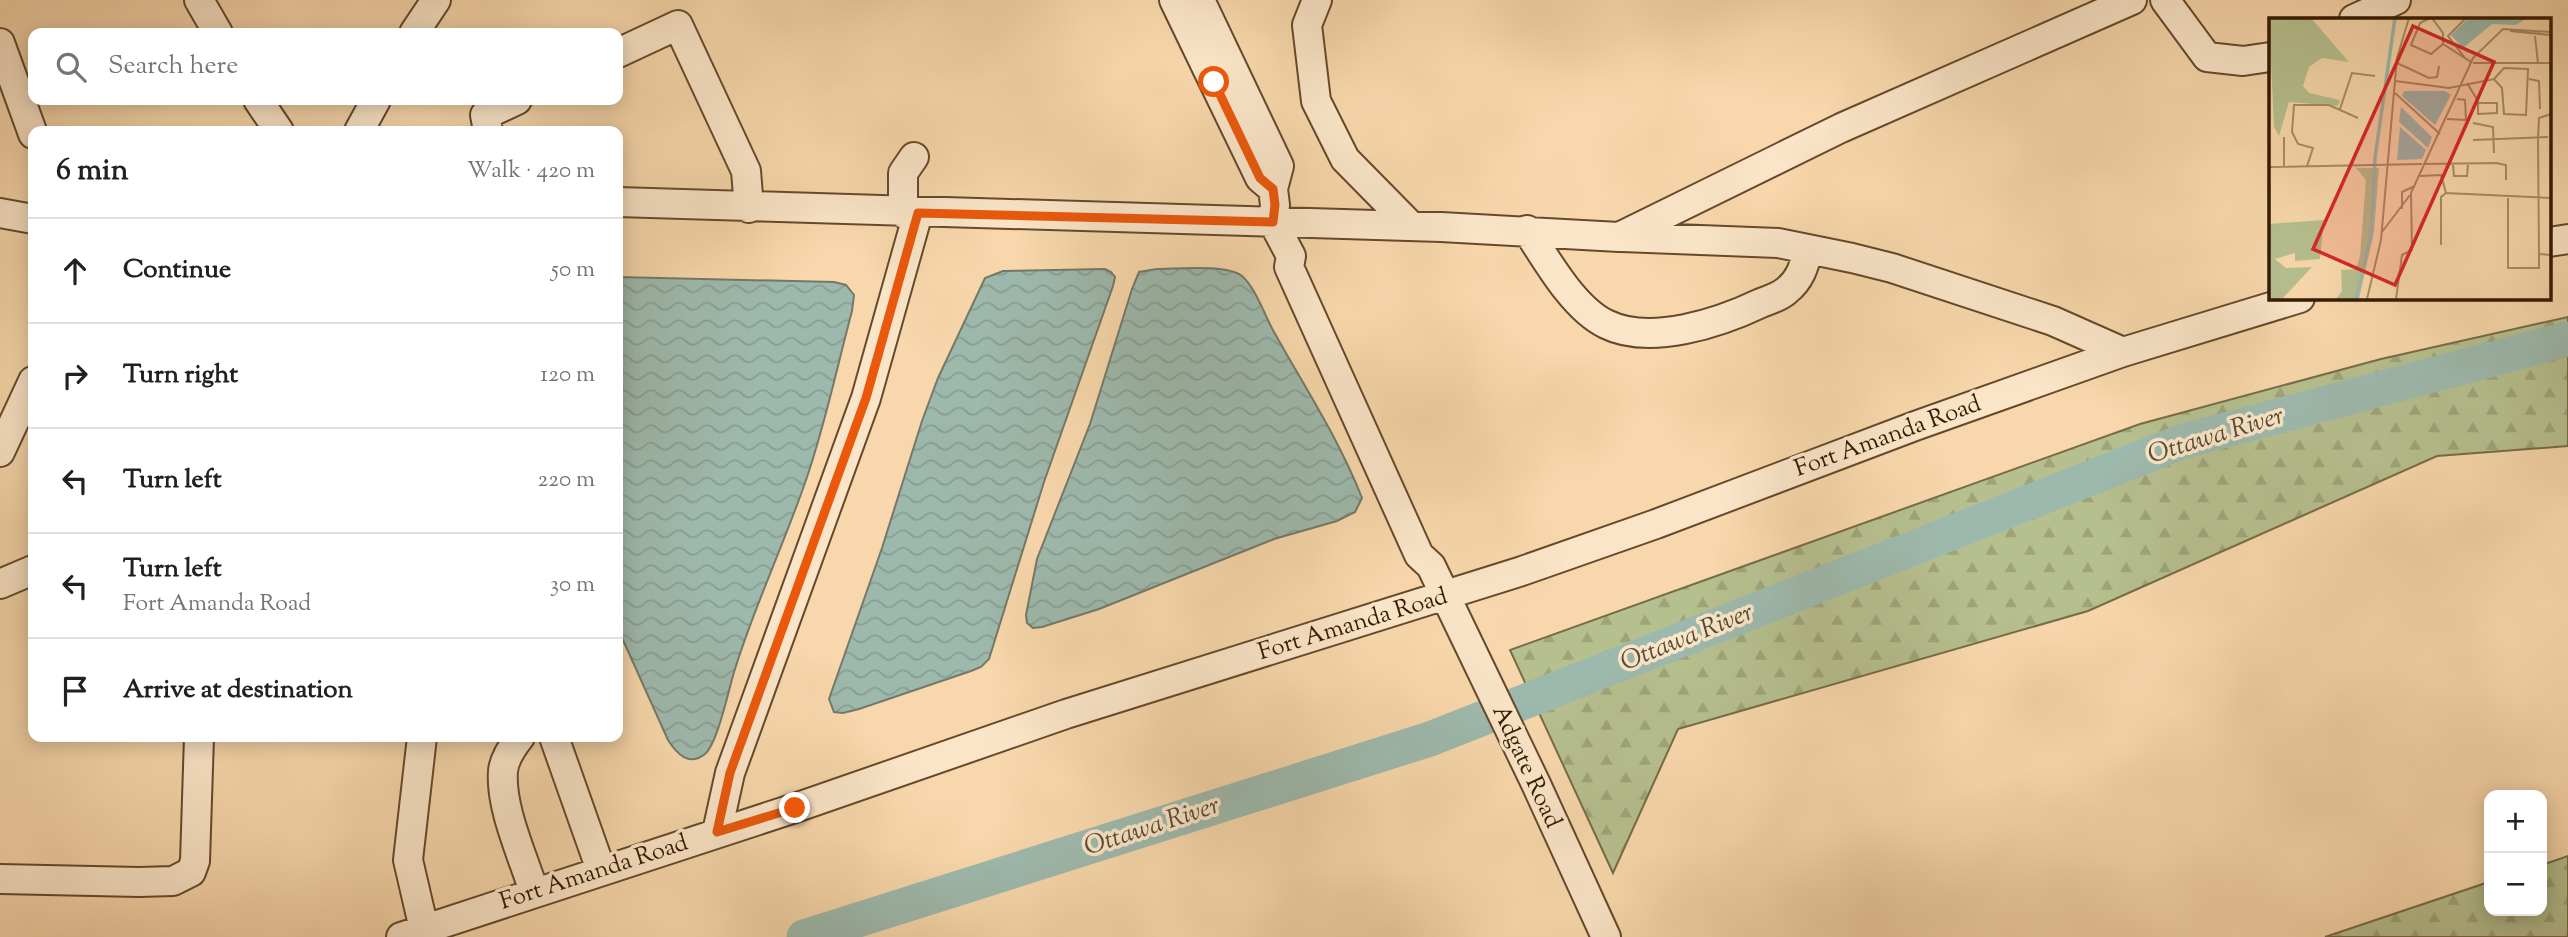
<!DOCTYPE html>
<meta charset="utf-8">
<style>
:root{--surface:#fff;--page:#f2f2f2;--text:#202124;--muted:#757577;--line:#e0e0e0}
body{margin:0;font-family:"Sorts Mill Goudy",serif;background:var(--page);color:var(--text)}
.controls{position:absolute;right:21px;bottom:21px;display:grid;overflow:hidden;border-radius:14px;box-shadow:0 4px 18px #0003}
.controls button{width:63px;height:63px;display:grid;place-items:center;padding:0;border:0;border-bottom:2px solid var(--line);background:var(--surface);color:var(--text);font:35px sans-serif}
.stop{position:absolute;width:21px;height:21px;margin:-16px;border:5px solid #ea580c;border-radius:50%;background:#fff}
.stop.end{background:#ea580c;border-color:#fff;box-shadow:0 2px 7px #0008}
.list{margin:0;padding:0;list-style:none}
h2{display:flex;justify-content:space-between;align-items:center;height:91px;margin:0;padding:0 28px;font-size:30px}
h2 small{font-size:23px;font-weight:400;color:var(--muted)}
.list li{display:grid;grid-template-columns:46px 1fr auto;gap:21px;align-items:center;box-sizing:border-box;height:105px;padding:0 28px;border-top:2px solid var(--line)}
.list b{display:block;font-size:26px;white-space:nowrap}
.list p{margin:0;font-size:23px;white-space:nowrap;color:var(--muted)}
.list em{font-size:23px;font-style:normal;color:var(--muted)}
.icon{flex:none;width:38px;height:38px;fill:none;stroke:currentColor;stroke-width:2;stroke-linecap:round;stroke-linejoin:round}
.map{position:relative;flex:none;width:2568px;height:937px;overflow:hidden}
.search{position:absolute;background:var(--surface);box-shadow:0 4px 18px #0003;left:28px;top:28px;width:595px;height:77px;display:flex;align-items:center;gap:18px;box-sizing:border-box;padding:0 24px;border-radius:14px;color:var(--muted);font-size:26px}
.panel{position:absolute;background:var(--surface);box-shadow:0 4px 18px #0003;left:28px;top:126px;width:595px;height:616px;border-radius:14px}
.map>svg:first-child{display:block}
.forest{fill:url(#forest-firs);stroke:#766c47;stroke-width:2}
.water{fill:url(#water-waves);stroke:#747968;stroke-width:2}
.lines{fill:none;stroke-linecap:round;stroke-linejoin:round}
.river{stroke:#9db9ad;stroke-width:35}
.minor-casing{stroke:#66492b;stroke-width:32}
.minor{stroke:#fae5c8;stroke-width:28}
.route{stroke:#ea580c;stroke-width:9}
.labels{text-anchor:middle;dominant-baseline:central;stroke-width:7;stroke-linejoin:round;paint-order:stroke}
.street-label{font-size:24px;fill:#361a00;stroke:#fae5c8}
.water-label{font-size:26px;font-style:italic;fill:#554a34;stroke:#fae5c8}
.inset-river{fill:none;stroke:#9db9ad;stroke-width:3.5}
.inset-road{fill:none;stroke:#aa8b67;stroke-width:2}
.view{fill:#d62828;fill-opacity:0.15;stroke:#d62828;stroke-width:3.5}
.inset-edge{fill:none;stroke:#361a00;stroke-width:3.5}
</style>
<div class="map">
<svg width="2568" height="937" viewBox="0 0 2568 937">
<defs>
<pattern id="forest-firs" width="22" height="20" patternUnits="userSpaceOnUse" patternTransform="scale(1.75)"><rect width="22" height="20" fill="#b6bf8e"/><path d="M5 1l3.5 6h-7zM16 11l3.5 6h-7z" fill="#9da479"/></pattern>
<pattern id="water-waves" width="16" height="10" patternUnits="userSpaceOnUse" patternTransform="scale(1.75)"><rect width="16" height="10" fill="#9db9ad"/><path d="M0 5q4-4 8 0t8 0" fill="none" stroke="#889e93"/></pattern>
</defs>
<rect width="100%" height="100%" fill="#f7d7ab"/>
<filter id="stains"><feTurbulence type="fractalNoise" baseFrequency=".00286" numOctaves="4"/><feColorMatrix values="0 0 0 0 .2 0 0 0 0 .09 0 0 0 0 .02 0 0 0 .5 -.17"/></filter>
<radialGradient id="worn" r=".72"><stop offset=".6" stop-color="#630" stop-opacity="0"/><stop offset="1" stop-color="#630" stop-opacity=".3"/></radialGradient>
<path class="forest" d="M2568,317V446L2437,456L2088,611L1678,729L1613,873L1510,650L2140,424L2381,359Z
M2568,856V937H2325L2489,882V911H2542V865Z"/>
<path class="water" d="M1105,269L1111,272L1115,277L1113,286L1044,482L989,659L981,667L971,671L859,709L843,713L834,712L829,699L882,548L922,421L938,378L985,278L1003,271Z
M1157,269C1178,269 1226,264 1242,276C1255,287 1265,316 1274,332C1304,386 1339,439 1362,498L1355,512L1337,521L1274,539L1099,609L1042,627L1033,628L1027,623L1026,615L1037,559L1090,424L1132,289L1139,272Z
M618,277L834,282L846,285L854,295L852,311C837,367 825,425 806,480C784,544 755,605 735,669C729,687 718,743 705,754C689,767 677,754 668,740L618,629Z"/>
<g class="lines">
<path class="river" d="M804,937L1430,739L2184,441L2568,339"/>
<defs>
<path id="minor" d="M199,0L218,33
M1174,0L1260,178L1273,189
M1200,0L1279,166L1273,189L1275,205L1273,222L1291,256L1289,267L1419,555L1431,566L1536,784L1606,937
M1317,0L1307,25L1316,101L1345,159L1411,226
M2165,0L2207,57L2243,61L2270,57
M2354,19L2396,0
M414,33L436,0
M0,43L33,134
M618,53L678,25L746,171L749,208
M258,100L279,131
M359,131L376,100
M488,131L485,115L517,100
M618,202L1441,227L1619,237L1841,128L2132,0
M0,213L33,219
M903,213V173L914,157
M1527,230C1546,259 1573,308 1606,324C1650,346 1719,323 1761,303C1769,300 1779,297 1786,291C1800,280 1804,267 1808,250
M1622,237L1778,243L1852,258L1892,268L2053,321L2123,352
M2549,242L2568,239
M0,452L33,381
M0,584L33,570
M422,737L408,860L424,929
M520,737C513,746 504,759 503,771C500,808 523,856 534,892
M554,737L601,870
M717,832L730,773L866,398L918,213
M0,879L139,882L173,881L191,872L195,861L199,737
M401,937L795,808L1066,714L1522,571L1656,524L1915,426L2123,352L2300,298"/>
</defs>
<use href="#minor" class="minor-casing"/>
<use href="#minor" class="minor"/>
</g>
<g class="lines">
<path class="route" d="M795,808L717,832L730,773L866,398L918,213L1273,222L1275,205L1273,189L1260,178L1214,82"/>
</g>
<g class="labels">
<g class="street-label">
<text transform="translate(1888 437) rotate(-20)">Fort Amanda Road</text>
<text transform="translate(1353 625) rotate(-17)">Fort Amanda Road</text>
<text transform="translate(1526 767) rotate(65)">Adgate Road</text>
<text transform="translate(594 873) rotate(-18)">Fort Amanda Road</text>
</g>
<g class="water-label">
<text transform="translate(2216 436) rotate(-17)">Ottawa River</text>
<text transform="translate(1687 638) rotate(-22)">Ottawa River</text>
<text transform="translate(1152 827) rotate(-18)">Ottawa River</text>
</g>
</g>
<g transform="translate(2269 18)">
<rect width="282" height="282" fill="#f7d7ab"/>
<path d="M0,0H42L80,44L53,40L40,49L34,68L40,75L71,82L69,88L20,84L10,118L5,109ZM87,150H110L105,214L90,281H67L73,273L72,252L87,251L91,238L97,162ZM55,202L51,241L26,243V235L6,241L17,250L43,249L13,281H0V206Z" fill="#b6bf8e"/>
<path d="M200,0H258L247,7L223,6L194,30L182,17ZM135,73H176L182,77L166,107L133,78ZM132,89L163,119L159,130L130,104ZM131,109L157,132L153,141L128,142Z" fill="#9db9ad"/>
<path class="inset-river" d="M87,281L102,217L106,140L126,0"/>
<path class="inset-road" d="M161,0L151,5L142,27L162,36L174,26L202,44M163,0L174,15V26M241,13L282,17M266,18L269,45M196,40L179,18L197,0M128,45L160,60L168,59L170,48M204,45H282M260,61L270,63L271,91M126,63L180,70L225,61L233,70L235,96L257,97L259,51L235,50L225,61M198,65L209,83V96L228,95V85H209M126,75L171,116M71,91L83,55L106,58M282,96L270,100L269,121L270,236L282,237M178,101L197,102L196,82L188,81M204,105L224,109L225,135M204,122L279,119M227,145L237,147V162M154,146L229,145M184,147L185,158H198L199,147M38,148L44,130L29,126L23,114L25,87H60L89,100M0,149L153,146M15,149V119M151,158L172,157L177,175L282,180M239,180V250H270V236M133,191V174L146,168M113,214L141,177M172,227V179L177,175M98,281L112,222L128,40L140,0M127,281L133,237L143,232L142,175L204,40L234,11L282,14"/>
<path class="view" d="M144,8L225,44L126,267L44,231Z"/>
<rect width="282" height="282" class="inset-edge"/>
</g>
<rect width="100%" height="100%" filter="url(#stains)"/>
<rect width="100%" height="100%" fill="url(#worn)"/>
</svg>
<div class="controls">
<button>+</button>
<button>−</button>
</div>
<div class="stop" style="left:1214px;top:82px"></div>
<div class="stop end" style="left:795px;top:808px"></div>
<div class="search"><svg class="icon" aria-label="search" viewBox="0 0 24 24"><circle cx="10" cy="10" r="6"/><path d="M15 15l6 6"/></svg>Search here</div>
<section class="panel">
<h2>6 min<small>Walk · 420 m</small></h2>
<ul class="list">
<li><svg class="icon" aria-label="ahead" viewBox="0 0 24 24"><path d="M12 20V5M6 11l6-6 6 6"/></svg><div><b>Continue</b></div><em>50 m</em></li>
<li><svg class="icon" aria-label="right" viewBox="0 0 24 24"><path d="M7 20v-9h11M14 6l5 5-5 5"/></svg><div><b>Turn right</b></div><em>120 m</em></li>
<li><svg class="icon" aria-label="left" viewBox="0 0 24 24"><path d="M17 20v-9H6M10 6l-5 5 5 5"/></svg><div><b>Turn left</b></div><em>220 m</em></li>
<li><svg class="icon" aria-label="left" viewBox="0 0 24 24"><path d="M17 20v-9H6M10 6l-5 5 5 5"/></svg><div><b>Turn left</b><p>Fort Amanda Road</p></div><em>30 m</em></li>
<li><svg class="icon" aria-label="arrive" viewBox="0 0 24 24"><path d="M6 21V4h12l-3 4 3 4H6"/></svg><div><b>Arrive at destination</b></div></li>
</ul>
</section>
</div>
